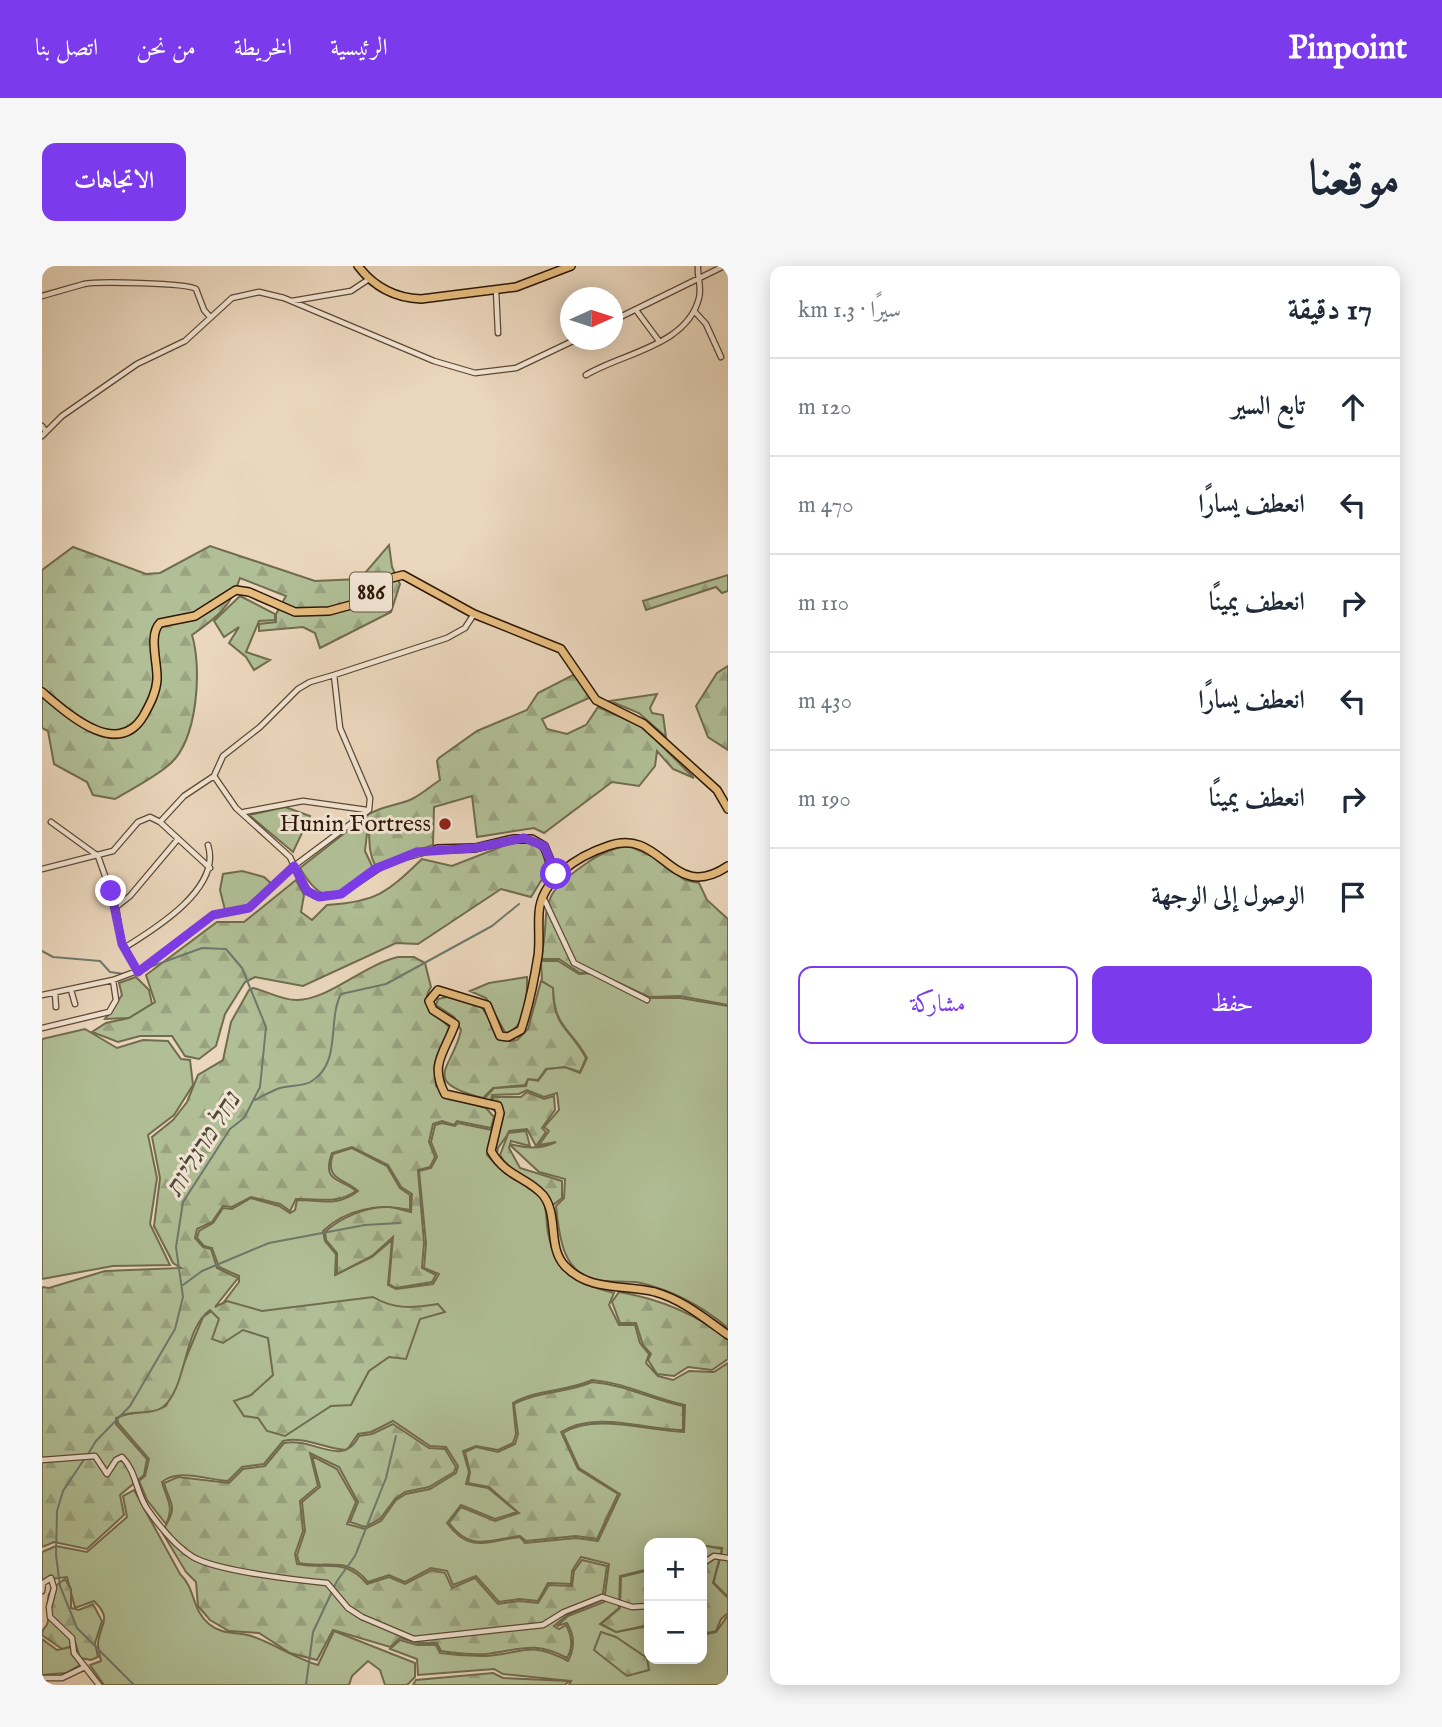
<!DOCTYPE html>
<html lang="ar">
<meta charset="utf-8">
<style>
:root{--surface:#fff;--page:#f6f6f7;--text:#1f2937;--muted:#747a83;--line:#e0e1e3;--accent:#7c3aed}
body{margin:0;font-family:"IM FELL English",Amiri,"Frank Ruhl Libre",serif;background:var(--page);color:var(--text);direction:rtl}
.controls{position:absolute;right:21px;bottom:21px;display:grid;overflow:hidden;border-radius:14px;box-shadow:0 4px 18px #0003}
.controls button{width:63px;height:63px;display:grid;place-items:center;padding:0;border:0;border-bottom:2px solid var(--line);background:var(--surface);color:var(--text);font:35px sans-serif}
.compass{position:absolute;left:518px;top:21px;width:63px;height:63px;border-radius:50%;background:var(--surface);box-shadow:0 4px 18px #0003;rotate:87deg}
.stop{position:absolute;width:21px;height:21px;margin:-16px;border:5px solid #7c3aed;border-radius:50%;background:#fff}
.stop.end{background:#7c3aed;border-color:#fff;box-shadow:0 2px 7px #0008}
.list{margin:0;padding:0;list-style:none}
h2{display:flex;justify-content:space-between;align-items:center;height:91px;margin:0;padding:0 28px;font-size:30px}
h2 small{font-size:23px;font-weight:400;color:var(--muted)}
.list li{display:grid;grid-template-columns:46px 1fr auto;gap:21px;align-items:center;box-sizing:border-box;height:98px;padding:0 28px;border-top:2px solid var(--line)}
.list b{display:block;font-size:26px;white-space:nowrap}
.list em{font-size:23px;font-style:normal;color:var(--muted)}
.actions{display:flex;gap:14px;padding:21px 28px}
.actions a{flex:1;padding:16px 0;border:2px solid var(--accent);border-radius:14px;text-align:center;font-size:24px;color:var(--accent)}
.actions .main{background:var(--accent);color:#fff}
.icon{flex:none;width:38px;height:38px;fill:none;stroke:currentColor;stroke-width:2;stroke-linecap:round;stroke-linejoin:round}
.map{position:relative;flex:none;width:686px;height:1419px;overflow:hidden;direction:ltr;border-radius:14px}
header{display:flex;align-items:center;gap:42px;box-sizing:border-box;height:98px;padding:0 35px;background:var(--accent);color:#fff}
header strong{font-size:33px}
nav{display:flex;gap:38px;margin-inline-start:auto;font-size:24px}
.intro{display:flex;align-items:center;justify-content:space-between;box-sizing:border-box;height:168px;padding:0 42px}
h1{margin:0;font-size:49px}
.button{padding:18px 32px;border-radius:14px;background:var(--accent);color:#fff;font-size:24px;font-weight:700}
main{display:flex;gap:42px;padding:0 42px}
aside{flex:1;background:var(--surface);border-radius:14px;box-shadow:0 4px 18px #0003}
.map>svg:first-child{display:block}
.green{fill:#b1bf96;stroke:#706c4e;stroke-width:2;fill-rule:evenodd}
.forest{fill:url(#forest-firs);stroke:#706c4e;stroke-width:2}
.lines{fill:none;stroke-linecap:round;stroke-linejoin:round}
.stream{stroke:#6e796c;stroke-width:2}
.minor-casing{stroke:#5d4834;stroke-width:7}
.major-casing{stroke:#2e1807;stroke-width:10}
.minor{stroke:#f2e5d4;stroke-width:4.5}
.major{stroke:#e6bc7e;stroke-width:7}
.route{stroke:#7c3aed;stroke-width:9}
.poi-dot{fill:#8f2418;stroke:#f2e5d4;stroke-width:2.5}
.labels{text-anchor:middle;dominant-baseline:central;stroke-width:6;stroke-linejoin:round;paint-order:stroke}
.shield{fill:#f2e5d4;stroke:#695644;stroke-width:2}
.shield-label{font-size:23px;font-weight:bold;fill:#2e1807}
.poi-label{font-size:24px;fill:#2e1807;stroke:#f2e5d4;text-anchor:end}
.water-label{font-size:26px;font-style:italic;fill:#4e4939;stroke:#f2e5d4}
</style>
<header>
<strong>Pinpoint</strong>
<nav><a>الرئيسية</a><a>الخريطة</a><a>من نحن</a><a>اتصل بنا</a></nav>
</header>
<div class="intro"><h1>موقعنا</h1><a class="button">الاتجاهات</a></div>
<main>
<aside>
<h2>17 دقيقة<small>سيرًا · 1.3 km</small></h2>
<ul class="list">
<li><svg class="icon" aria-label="ahead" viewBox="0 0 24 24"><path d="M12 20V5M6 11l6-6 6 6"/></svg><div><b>تابع السير</b></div><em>120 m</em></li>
<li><svg class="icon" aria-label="left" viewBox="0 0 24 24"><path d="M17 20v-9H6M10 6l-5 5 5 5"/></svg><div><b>انعطف يسارًا</b></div><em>470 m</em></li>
<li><svg class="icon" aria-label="right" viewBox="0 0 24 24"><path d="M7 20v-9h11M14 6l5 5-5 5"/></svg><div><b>انعطف يمينًا</b></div><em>110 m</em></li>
<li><svg class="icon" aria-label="left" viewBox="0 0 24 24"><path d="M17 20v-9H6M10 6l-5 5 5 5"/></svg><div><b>انعطف يسارًا</b></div><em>430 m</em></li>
<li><svg class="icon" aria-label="right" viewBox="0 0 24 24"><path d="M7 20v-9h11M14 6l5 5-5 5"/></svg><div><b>انعطف يمينًا</b></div><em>190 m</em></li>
<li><svg class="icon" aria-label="arrive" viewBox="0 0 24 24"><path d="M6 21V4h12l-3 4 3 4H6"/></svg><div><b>الوصول إلى الوجهة</b></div></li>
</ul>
<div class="actions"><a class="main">حفظ</a><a>مشاركة</a></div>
</aside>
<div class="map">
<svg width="686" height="1419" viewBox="0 0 686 1419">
<defs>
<pattern id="forest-firs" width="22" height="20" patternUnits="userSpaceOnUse" patternTransform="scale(1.75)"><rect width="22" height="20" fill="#b1bf96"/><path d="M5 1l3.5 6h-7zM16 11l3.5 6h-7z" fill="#99a380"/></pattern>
</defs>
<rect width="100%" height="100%" fill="#ebd7bd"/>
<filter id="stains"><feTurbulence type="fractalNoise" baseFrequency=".00286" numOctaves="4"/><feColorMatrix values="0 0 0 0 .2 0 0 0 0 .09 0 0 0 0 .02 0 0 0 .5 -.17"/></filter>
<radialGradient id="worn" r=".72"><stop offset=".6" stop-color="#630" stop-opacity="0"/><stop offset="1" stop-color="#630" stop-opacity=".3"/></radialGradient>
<path class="green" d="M198,330L233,348V354L217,355L204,386L228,394L212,404L204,391L187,377L197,361L182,371L172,355Z
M615,428L608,442L610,447L621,449L624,471L597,447L568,435Z
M243,541L268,550L251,586L207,549Z
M322,552L326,559L323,585L331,602C298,628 284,647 258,602Z
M200,605L222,611L231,619L201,642L183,644L178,624L181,608Z
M499,695H516L537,708L554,707L607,732H638L686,740V1062C660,1040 632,1025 599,1017C585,1014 570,1017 556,1014C520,1008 517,969 514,940L522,932L523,913L497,906L467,878C485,882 497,884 514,876L497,879L507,865L502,861L517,844L515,827L502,831L485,824L477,828L450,829L449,834H441L452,822L484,820L486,813L496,815L505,803L523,801L538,807L545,792C528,761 512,762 511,722L500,715Z
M94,711L107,724L110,738L87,752L63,753L80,729L77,717Z
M485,711C485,731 486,759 464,768L444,732L428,725L447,717Z
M43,763L75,782L101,774L126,775L139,793L148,794L151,819L132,849L106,869L115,912L108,958L128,999L71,1000L0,1013V773Z
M400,857L413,860L416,857L450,864L445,889C461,909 477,914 496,929C505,936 504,950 505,960C511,1005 531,1017 572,1027L567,1039L577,1059H593L598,1077L607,1088L604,1097L616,1110L631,1114L647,1105L672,1106L686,1097V1331L672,1317C673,1304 679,1296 680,1282L660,1280V1277H607V1303L578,1310L577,1342L558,1358L574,1366L607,1360V1393H660V1362L665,1368L674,1366L686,1349V1419H527L529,1415L461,1408L452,1403L376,1409L375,1393L348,1383L358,1374L375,1379H394L398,1387C412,1389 427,1390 441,1390C481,1389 485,1373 526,1395C533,1382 533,1370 525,1357L515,1360L526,1350L562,1336L567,1298L539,1291L530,1305L529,1318L506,1317L496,1335L477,1333L457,1336L434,1310L411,1319L405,1305L389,1302L363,1316L347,1309L326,1316C304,1289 287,1303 257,1297L255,1289L263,1265L260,1236L278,1221L270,1190L295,1203L314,1236L305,1258L323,1263L339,1255L354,1234L364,1228L388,1223L414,1207L416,1200L404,1181L388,1180L351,1155L329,1166L316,1168L305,1184C282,1183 264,1170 241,1175L222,1198L200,1201L186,1215C166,1214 136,1202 120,1216C124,1232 133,1240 124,1258L105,1234L97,1215L103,1210L107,1193L76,1157L75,1152C92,1143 109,1149 124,1140L161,1051L181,1037L197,1016V1010L177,1001L170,982L162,980L155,972L157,965L171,957L181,942L190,943L209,932L237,940L248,947L253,944L255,934C279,934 296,941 316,925C302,912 282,914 291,888L310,882L345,900L358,922L368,929V944C337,937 304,943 281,965L283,975L294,988L293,1009L330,991L350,974L346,1019L354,1023L391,1018L397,1008L382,1002L384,977L377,905L389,902L395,891L389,876L393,859ZM550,1114C585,1117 609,1132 643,1139L642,1166C606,1165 553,1147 521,1167L537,1202L578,1228L556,1275L534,1272L483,1277L478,1271C444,1275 428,1288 405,1257L419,1239L453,1253L475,1246L446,1222L424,1218L427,1206L421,1185L434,1180L456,1184L471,1177L474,1168L471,1137C495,1123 524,1126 550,1114Z
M92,1224L138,1308C154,1323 149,1343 167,1358C181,1370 196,1365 212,1371C234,1379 253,1392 276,1399L292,1365L373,1397V1411L365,1419H343L338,1404L326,1395L310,1410L307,1419H62L48,1399L59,1395C58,1390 56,1383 56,1377C58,1357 71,1354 52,1335L33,1342L25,1311L0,1314V1286L14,1280L45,1286L85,1251L81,1230Z
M0,1373L15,1384L29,1381L38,1399L24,1407L0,1409Z"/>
<path class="forest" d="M347,279L350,301L358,318L349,346L278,382L273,367L261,361L217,365V358L234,356V348L244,330L198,312C189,341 174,352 150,369C160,402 156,473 128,498C112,512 91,522 73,533L51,529L45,516L12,498L6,465L0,462V304L31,281L104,308L118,307L168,280L273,315L318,313Z
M686,309V325L680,327L674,321L604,344L601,335Z
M686,400V484L666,471L654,440L675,407Z
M533,408L549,431L500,453L505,463L525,468L544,459L556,441L601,461L652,512L631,503L615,485L613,500L597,520L570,516L502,567L492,562L435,571L430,530L392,541L391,579L333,599C324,582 330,567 324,550C337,540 355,540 370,533C380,528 389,520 398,514L395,495L397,492L435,465L485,444L496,427Z
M492,576L501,586L505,605L489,631L459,623L376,678L354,677L261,720L213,711L203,716L183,748L174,780L157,793L143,790L130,770H98L76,776L50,766L64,757L87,752L113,736L104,709L175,656H202L254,614L262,629L259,646L270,654L285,639C334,636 345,627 380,593L410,600L469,577Z
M587,580L610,590L643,614L657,617L665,634L686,653V739L638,730L607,731L554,706L538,707L517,693H499C510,641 491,634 542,599C556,589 570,581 587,580Z
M356,691H372L383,697L389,721C376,740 396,749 407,761L393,801L394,820L408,832L444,842L452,851L449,862L415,855L412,859L400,855L391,858L387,876L393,891L388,901L376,904L382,977L380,1002L394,1009L390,1016L354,1022L347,1018L351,971L330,990L295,1008V987L284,974L283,966C298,952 325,940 346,941C354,941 362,945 369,946L370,928L359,921L346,899L310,881L290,887C279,917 299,912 314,925C294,939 277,932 254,933L248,945L238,938L209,931L190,941L181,940L170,956L155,963L153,972L161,981L169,983L175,1002L196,1012L173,1041L185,1035L220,1045L331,1031C353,1044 372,1042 396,1038L403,1046L378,1053L364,1093L347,1091L327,1105L309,1139L289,1140L243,1170L225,1165L216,1152L202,1150L192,1135L209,1129L231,1109L226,1072L201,1064L181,1077L170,1073L177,1053L168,1044C141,1063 145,1122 121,1141C109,1150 88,1143 74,1152V1158L105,1193L102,1209L78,1229L82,1249L45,1283L12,1276L0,1281V1021L7,1022L63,1005L139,1002L131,997L112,960L118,912L110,871L131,854L145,836L156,809L181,794L189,756L207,724L211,722C225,725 239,734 254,734C285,735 321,699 356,691Z
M499,715L511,722C511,762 527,761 544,792L538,806L523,801L504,803L496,814L486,813L483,819L451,822L441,832C376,815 411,803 419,764L412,751L394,739L396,733L409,730L439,740L460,772L467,775L475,774L486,763Z
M485,826L502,833L512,830L513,844L500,862L504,866L494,880L485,863L467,865L466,867L484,865L488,880L469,875L467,882L478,902L520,915V932L511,939C497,918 468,909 458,889L466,868L456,882L454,893L452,881L461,851L450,843L451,831H479Z
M577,1026C618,1033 654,1047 686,1074V1093L670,1104L646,1101L632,1110L615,1108L606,1094L609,1088L601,1079L594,1057H578L570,1036Z
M550,1116C584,1119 608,1133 641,1140V1164C602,1164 555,1144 519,1166L536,1203L576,1228L555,1273L534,1270L484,1275L478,1270C446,1274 429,1286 407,1257L419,1241L453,1255L477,1247L447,1221L426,1217L428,1206L423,1186L434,1181L456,1186L473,1178L476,1168L472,1138C496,1125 525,1127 550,1116Z
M351,1158L387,1182L403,1183L414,1201L412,1206L387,1221L363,1226L353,1233L338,1253L323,1261L308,1256L316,1236L297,1201L268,1187L276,1220L258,1235L261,1265L253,1288L255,1298C286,1304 303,1291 325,1318L347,1311L363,1318L390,1304L403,1307L410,1322L433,1312L456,1338L477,1335L496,1337L507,1319L530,1320L532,1305L540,1294L565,1300L560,1334L525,1349L512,1360L517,1363L524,1359C530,1370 531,1382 525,1392C491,1374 479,1384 444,1388C430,1389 413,1387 399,1385L395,1377H376L358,1372L348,1381L291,1364L275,1394L248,1387L217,1367L187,1365L168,1354L156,1340L154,1316L144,1306L120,1266C137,1238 129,1242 122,1217L136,1211L187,1217L201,1203L223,1200L242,1177C272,1171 301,1203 317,1170L330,1168Z
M665,1280L680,1283L671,1317L686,1332V1347L679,1353L674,1365L666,1367L660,1361V1281Z
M607,1304V1359L574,1366L559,1358L578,1342L579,1311Z
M23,1313L29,1323V1342L37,1344L51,1338L60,1355L53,1377L56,1391L49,1394L38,1392L34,1379L20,1383L0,1369C0,1360 5,1363 6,1355C7,1331 0,1328 23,1313Z
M559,1366L574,1371L605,1392L607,1404L585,1410L552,1384Z
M451,1407L461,1412L527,1415L523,1419H371L374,1414Z"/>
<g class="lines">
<path class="stream" d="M0,685L11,691L58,695L68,706L82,708
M213,834C221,830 229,825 238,822C248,819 261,821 270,815C300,796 285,754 299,728L344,718L450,660L477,638
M141,1019L160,1005L227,977L323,959L358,957
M46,1188L54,1175L88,1140L133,1063L141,1031L134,981L141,936L188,863L202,852L218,821L224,761L200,702L184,683L160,682L108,701
M43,1192L21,1225L15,1245L14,1289L18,1320L35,1362L92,1419
M264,1419L271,1366L295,1315L313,1290L344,1212L354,1170"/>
<defs>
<path id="minor" d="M454,24L456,67
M0,30C14,26 28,22 42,18C54,15 146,17 154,23L162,44L168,51
M250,35L309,25L327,13
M594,44L617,75
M653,46L664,58L679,91
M570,55L682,0
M544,109C580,87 645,80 657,32C660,21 655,11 656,0
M0,160L4,166
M0,170L20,150L95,98L143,75L190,32L217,26L242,32L392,95L433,107L474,102L533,74
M292,409L405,372L423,362L432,348
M172,510L194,542L248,591L261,620L273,630L299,628L345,597L395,583
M202,546L261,535L325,544
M9,556L56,590L74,641L80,678L96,706
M0,603L71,585L96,556L108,551L118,556L168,602
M501,631L532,697L605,734
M74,641L88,630L136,573
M82,682C113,663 180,622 166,579
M29,724L33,738
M13,728L14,741
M0,729L71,714L103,702L171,649L207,642L252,600L327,544L328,532L298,462L292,409L268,416L256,423L218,461L181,490L172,510L142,530L118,556
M0,762L67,746L74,734L71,714
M0,1194L53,1190L65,1208L74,1194L80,1191C95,1206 94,1228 106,1244C118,1261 133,1280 151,1291C175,1305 254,1314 285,1317L306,1342L320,1351L372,1373L501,1359L522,1346L560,1331L590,1341L607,1340
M660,1298L672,1290L686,1292
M0,1325L1,1317L9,1312L12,1322L7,1341L8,1351L30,1372L32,1387L43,1401
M0,1412H20L43,1401L57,1419"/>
<path id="major" d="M316,0C332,21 353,32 379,33L474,21L529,0
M0,426C26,448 76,494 102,449C108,438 114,427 115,414C116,397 106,369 118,357L153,350L194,324L207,326L253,346L287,345L309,339L346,313L361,309L432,348L519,383L554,434L602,458L675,524L686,543
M395,583L433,582L471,573H490L502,580L514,609
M686,600C629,639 621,560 566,580C536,590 499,613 497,647C496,662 498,676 496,690C492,715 487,740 479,764L466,771L458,770L445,739L396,724L387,735L391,744L413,758C403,786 387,798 403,828L456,840L458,847L449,885C465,912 484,910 501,929C517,949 505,981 523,1000C548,1026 581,1018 613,1026C641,1034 662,1052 686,1069"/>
</defs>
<use href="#minor" class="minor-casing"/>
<use href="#major" class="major-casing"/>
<use href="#minor" class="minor"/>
<use href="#major" class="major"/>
</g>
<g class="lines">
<path class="route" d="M69,625L80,678L96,706L171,649L207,642L252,600L265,625L277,631L299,628L333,603L375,586L433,582L482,572L502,580L514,608"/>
</g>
<circle class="poi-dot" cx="403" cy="558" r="7"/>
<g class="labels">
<rect class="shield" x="308" y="306.5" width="42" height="39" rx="5"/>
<g class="shield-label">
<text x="329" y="326">886</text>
</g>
<g class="poi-label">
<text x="389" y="558">Hunin Fortress</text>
</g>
<g class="water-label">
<text transform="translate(161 879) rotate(-58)">נחל מרגליות</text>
</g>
</g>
<rect width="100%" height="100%" filter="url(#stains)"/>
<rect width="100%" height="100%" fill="url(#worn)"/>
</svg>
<div class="controls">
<button>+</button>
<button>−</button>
</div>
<svg class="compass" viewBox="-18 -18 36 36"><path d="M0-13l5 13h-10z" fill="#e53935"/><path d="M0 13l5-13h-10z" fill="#747a83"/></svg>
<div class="stop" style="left:514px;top:608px"></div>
<div class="stop end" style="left:69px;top:625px"></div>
</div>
</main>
